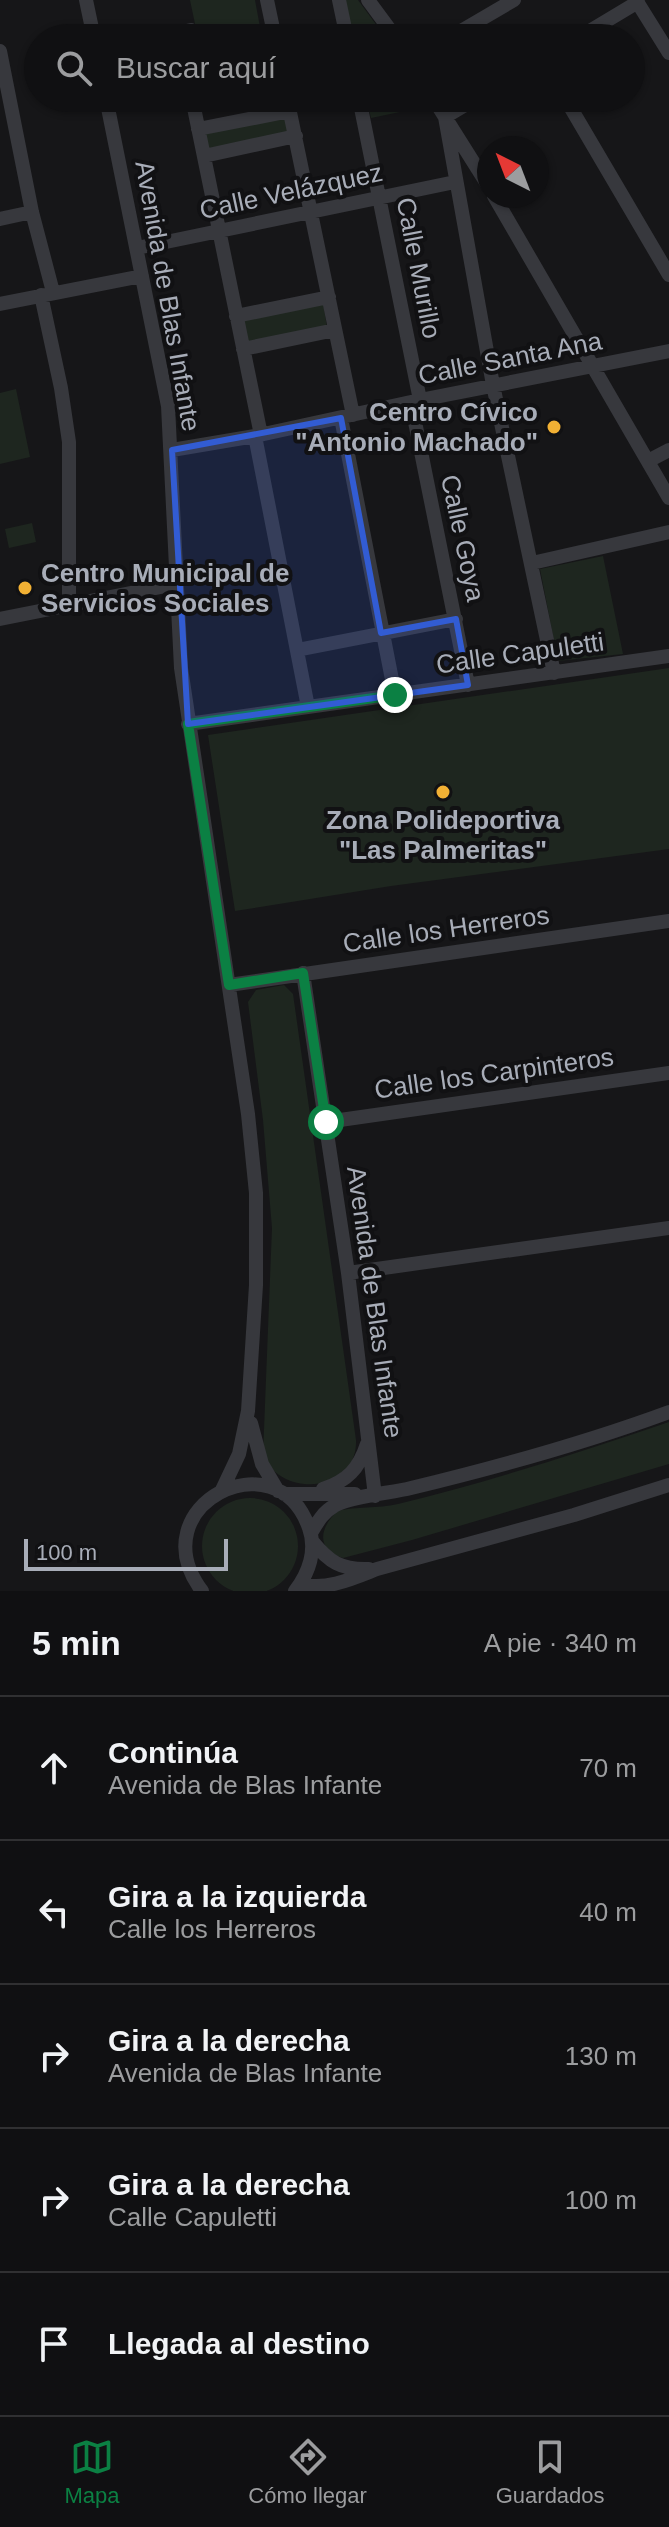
<!DOCTYPE html>
<html lang="es">
<meta charset="utf-8">
<style>
:root{--surface:#101012;--page:#19191b;--text:#f1f3f6;--muted:#9c9d9f;--line:#303032;--accent:#0b8043}
body{margin:0;font-family:Helvetica,sans-serif;background:var(--page);color:var(--text)}
.compass{position:absolute;left:477px;top:136px;width:72px;height:72px;border-radius:50%;background:var(--surface);box-shadow:0 2px 6px #0004;rotate:318deg}
.scale{position:absolute;left:24px;bottom:20px;width:204px;box-sizing:border-box;padding-left:8px;border:4px solid #a8adb8;border-top:0;font-size:22px;line-height:28px;white-space:nowrap;color:#a8adb8;-webkit-text-stroke:6px #111113;paint-order:stroke}
.stop{position:absolute;width:24px;height:24px;margin:-18px;border:6px solid #0b8043;border-radius:50%;background:#fff}
.stop.end{background:#0b8043;border-color:#fff;box-shadow:0 2px 8px #0008}
.list{margin:0;padding:0;list-style:none}
h2{display:flex;justify-content:space-between;align-items:center;height:104px;margin:0;padding:0 32px;font-size:34px}
h2 small{font-size:26px;font-weight:400;color:var(--muted)}
.list li{display:grid;grid-template-columns:52px 1fr auto;gap:24px;align-items:center;box-sizing:border-box;height:144px;padding:0 32px;border-top:2px solid var(--line)}
.list b{display:block;font-size:30px;white-space:nowrap}
.list p{margin:0;font-size:26px;white-space:nowrap;color:var(--muted)}
.list em{font-size:26px;font-style:normal;color:var(--muted)}
.icon{flex:none;width:44px;height:44px;fill:none;stroke:currentColor;stroke-width:2;stroke-linecap:round;stroke-linejoin:round}
.map{position:relative;flex:none;width:669px;height:1591px;overflow:hidden}
.search{position:absolute;background:var(--surface);box-shadow:0 2px 6px #0004;left:24px;right:24px;top:24px;height:88px;display:flex;align-items:center;gap:20px;box-sizing:border-box;padding:0 28px;border-radius:44px;color:var(--muted);font-size:30px}
.sheet{height:824px;background:var(--surface)}
nav{display:flex;justify-content:space-around;align-items:center;box-sizing:border-box;height:112px;border-top:2px solid var(--line);background:var(--surface);font-size:22px;color:var(--muted)}
nav a{display:grid;justify-items:center;gap:4px}
nav .on{color:var(--accent)}
.map>svg:first-child{display:block}
.green{fill:#1e261f}
.lines{fill:none;stroke-linecap:round;stroke-linejoin:round}
.minor{stroke:#37383d;stroke-width:14}
.route{stroke:#0b8043;stroke-width:10}
.marked{fill:#325cd3;fill-opacity:0.2;stroke:#325cd3;stroke-width:6;stroke-linejoin:round}
.poi-dot{fill:#f2b134;stroke:#111113;stroke-width:3}
.labels{text-anchor:middle;dominant-baseline:central;stroke-width:8;stroke-linejoin:round;paint-order:stroke}
.street-label{font-size:26px;fill:#a8adb8;stroke:#111113}
.poi-label{font-size:26px;font-weight:bold;fill:#a8adb8;stroke:#111113;text-anchor:end}
</style>
<div class="map">
<svg width="669" height="1591" viewBox="0 0 669 1591">
<rect width="100%" height="100%" fill="#161618"/>
<path class="green" d="M190,0H255L262,38H198Z
M345,0H358L386,38H353Z
M366,98H424L429,106L371,118Z
M288,115L292,134L206,153L202,132Z
M323,302L327,327L246,344L241,318Z
M16,389L30,457L0,464V393Z
M32,523L36,542L9,548L5,529Z
M603,556L623,654L558,661L540,569Z
M669,668V849L391,886L235,911L208,735Z
M284,985L293,994L356,1440C358,1493 281,1499 263,1455L272,1228L263,1120L248,1002L256,990Z
M669,1422V1464L412,1540L343,1558C315,1549 320,1528 337,1511C357,1506 377,1509 398,1504C490,1482 580,1452 669,1422Z
M202 1546a48 48 0 1 1 96 0a48 48 0 1 1-96 0Z"/>
<g class="lines">
<path class="minor" d="M86,0L94,38
M267,0L275,38
M339,0L347,38
M368,0L396,38
M636,0L669,53
M155,38L191,30L193,38
M449,38L514,0
M578,38L638,2
M0,51L32,212L53,292
M106,98L168,406L181,668L248,1114L256,1193V1285L248,1411L239,1454L222,1490
M192,98L261,435
M287,98L353,415
M359,98L420,400
M433,98L489,187
M477,98L445,117L493,385L554,673
M565,98L669,275
M198,129L290,111
M204,156L296,136
M494,196L669,498
M0,219L32,212
M137,248L455,182
M41,295L61,388L69,442V605
M0,304L142,276
M236,316L329,297
M243,349L335,330
M411,402L468,685
M341,418L395,695
M255,436L308,707
M172,450L255,436L420,400L669,351
M648,461L669,450
M532,563L669,532
M0,619L176,584
M297,650L456,619
M188,724L669,656
M303,973L348,1273L375,1496
M229,985L669,921
M326,1122L669,1073
M348,1273L669,1228
M251,1423L262,1464L278,1491
M323,1489C347,1481 359,1469 367,1444
M284,1494H355
M311,1533C317,1523 323,1512 334,1506C349,1496 392,1493 411,1488C498,1467 585,1443 669,1412
M312,1541C329,1562 341,1570 369,1569
M301,1584C326,1591 354,1578 377,1569L574,1515L669,1485
M202,1591C138,1505 277,1436 309,1528C317,1550 309,1573 295,1591"/>
</g>
<g class="lines">
<path class="route" d="M326,1122L303,973L229,985L188,724L395,695"/>
</g>
<path class="marked" d="M341,418L381,633L456,619L468,685L188,724L172,450Z"/>
<g class="poi-dot">
<circle cx="554" cy="427" r="8"/>
<circle cx="25" cy="588" r="8"/>
<circle cx="443" cy="792" r="8"/>
</g>
<g class="labels">
<g class="street-label">
<text transform="translate(291 191) rotate(-12)">Calle Velázquez</text>
<text transform="translate(419 268) rotate(79)">Calle Murillo</text>
<text transform="translate(168 296) rotate(80)">Avenida de Blas Infante</text>
<text transform="translate(510 358) rotate(-11)">Calle Santa Ana</text>
<text transform="translate(463 538) rotate(78)">Calle Goya</text>
<text transform="translate(520 653) rotate(-8)">Calle Capuletti</text>
<text transform="translate(446 929) rotate(-8)">Calle los Herreros</text>
<text transform="translate(494 1073) rotate(-8)">Calle los Carpinteros</text>
<text transform="translate(375 1302) rotate(82)">Avenida de Blas Infante</text>
</g>
<g class="poi-label">
<text x="538" y="412">Centro Cívico<tspan x="538" dy="30">"Antonio Machado"</tspan></text>
<text x="41" y="573" text-anchor="start">Centro Municipal de<tspan x="41" dy="30">Servicios Sociales</tspan></text>
<text x="443" y="820" text-anchor="middle">Zona Polideportiva<tspan x="443" dy="30">"Las Palmeritas"</tspan></text>
</g>
</g>
</svg>
<svg class="compass" viewBox="-18 -18 36 36"><path d="M0-13l5 13h-10z" fill="#e53935"/><path d="M0 13l5-13h-10z" fill="#9c9d9f"/></svg>
<div class="scale">100 m</div>
<div class="stop" style="left:326px;top:1122px"></div>
<div class="stop end" style="left:395px;top:695px"></div>
<div class="search"><svg class="icon" aria-label="search" viewBox="0 0 24 24"><circle cx="10" cy="10" r="6"/><path d="M15 15l6 6"/></svg>Buscar aquí</div>
</div>
<section class="sheet">
<h2>5 min<small>A pie · 340 m</small></h2>
<ul class="list">
<li><svg class="icon" aria-label="ahead" viewBox="0 0 24 24"><path d="M12 20V5M6 11l6-6 6 6"/></svg><div><b>Continúa</b><p>Avenida de Blas Infante</p></div><em>70 m</em></li>
<li><svg class="icon" aria-label="left" viewBox="0 0 24 24"><path d="M17 20v-9H6M10 6l-5 5 5 5"/></svg><div><b>Gira a la izquierda</b><p>Calle los Herreros</p></div><em>40 m</em></li>
<li><svg class="icon" aria-label="right" viewBox="0 0 24 24"><path d="M7 20v-9h11M14 6l5 5-5 5"/></svg><div><b>Gira a la derecha</b><p>Avenida de Blas Infante</p></div><em>130 m</em></li>
<li><svg class="icon" aria-label="right" viewBox="0 0 24 24"><path d="M7 20v-9h11M14 6l5 5-5 5"/></svg><div><b>Gira a la derecha</b><p>Calle Capuletti</p></div><em>100 m</em></li>
<li><svg class="icon" aria-label="arrive" viewBox="0 0 24 24"><path d="M6 21V4h12l-3 4 3 4H6"/></svg><div><b>Llegada al destino</b></div></li>
</ul>
</section>
<nav>
<a class="on"><svg class="icon" aria-label="map" viewBox="0 0 24 24"><path d="M3 6l6-2 6 2 6-2v14l-6 2-6-2-6 2zM9 4v14M15 6v14"/></svg>Mapa</a>
<a><svg class="icon" aria-label="directions" viewBox="0 0 24 24"><path d="M12 3l9 9-9 9-9-9zM9 14v-3h6M13 9l2 2-2 2"/></svg>Cómo llegar</a>
<a><svg class="icon" aria-label="saved" viewBox="0 0 24 24"><path d="M7 4h10v16l-5-4-5 4z"/></svg>Guardados</a>
</nav>
